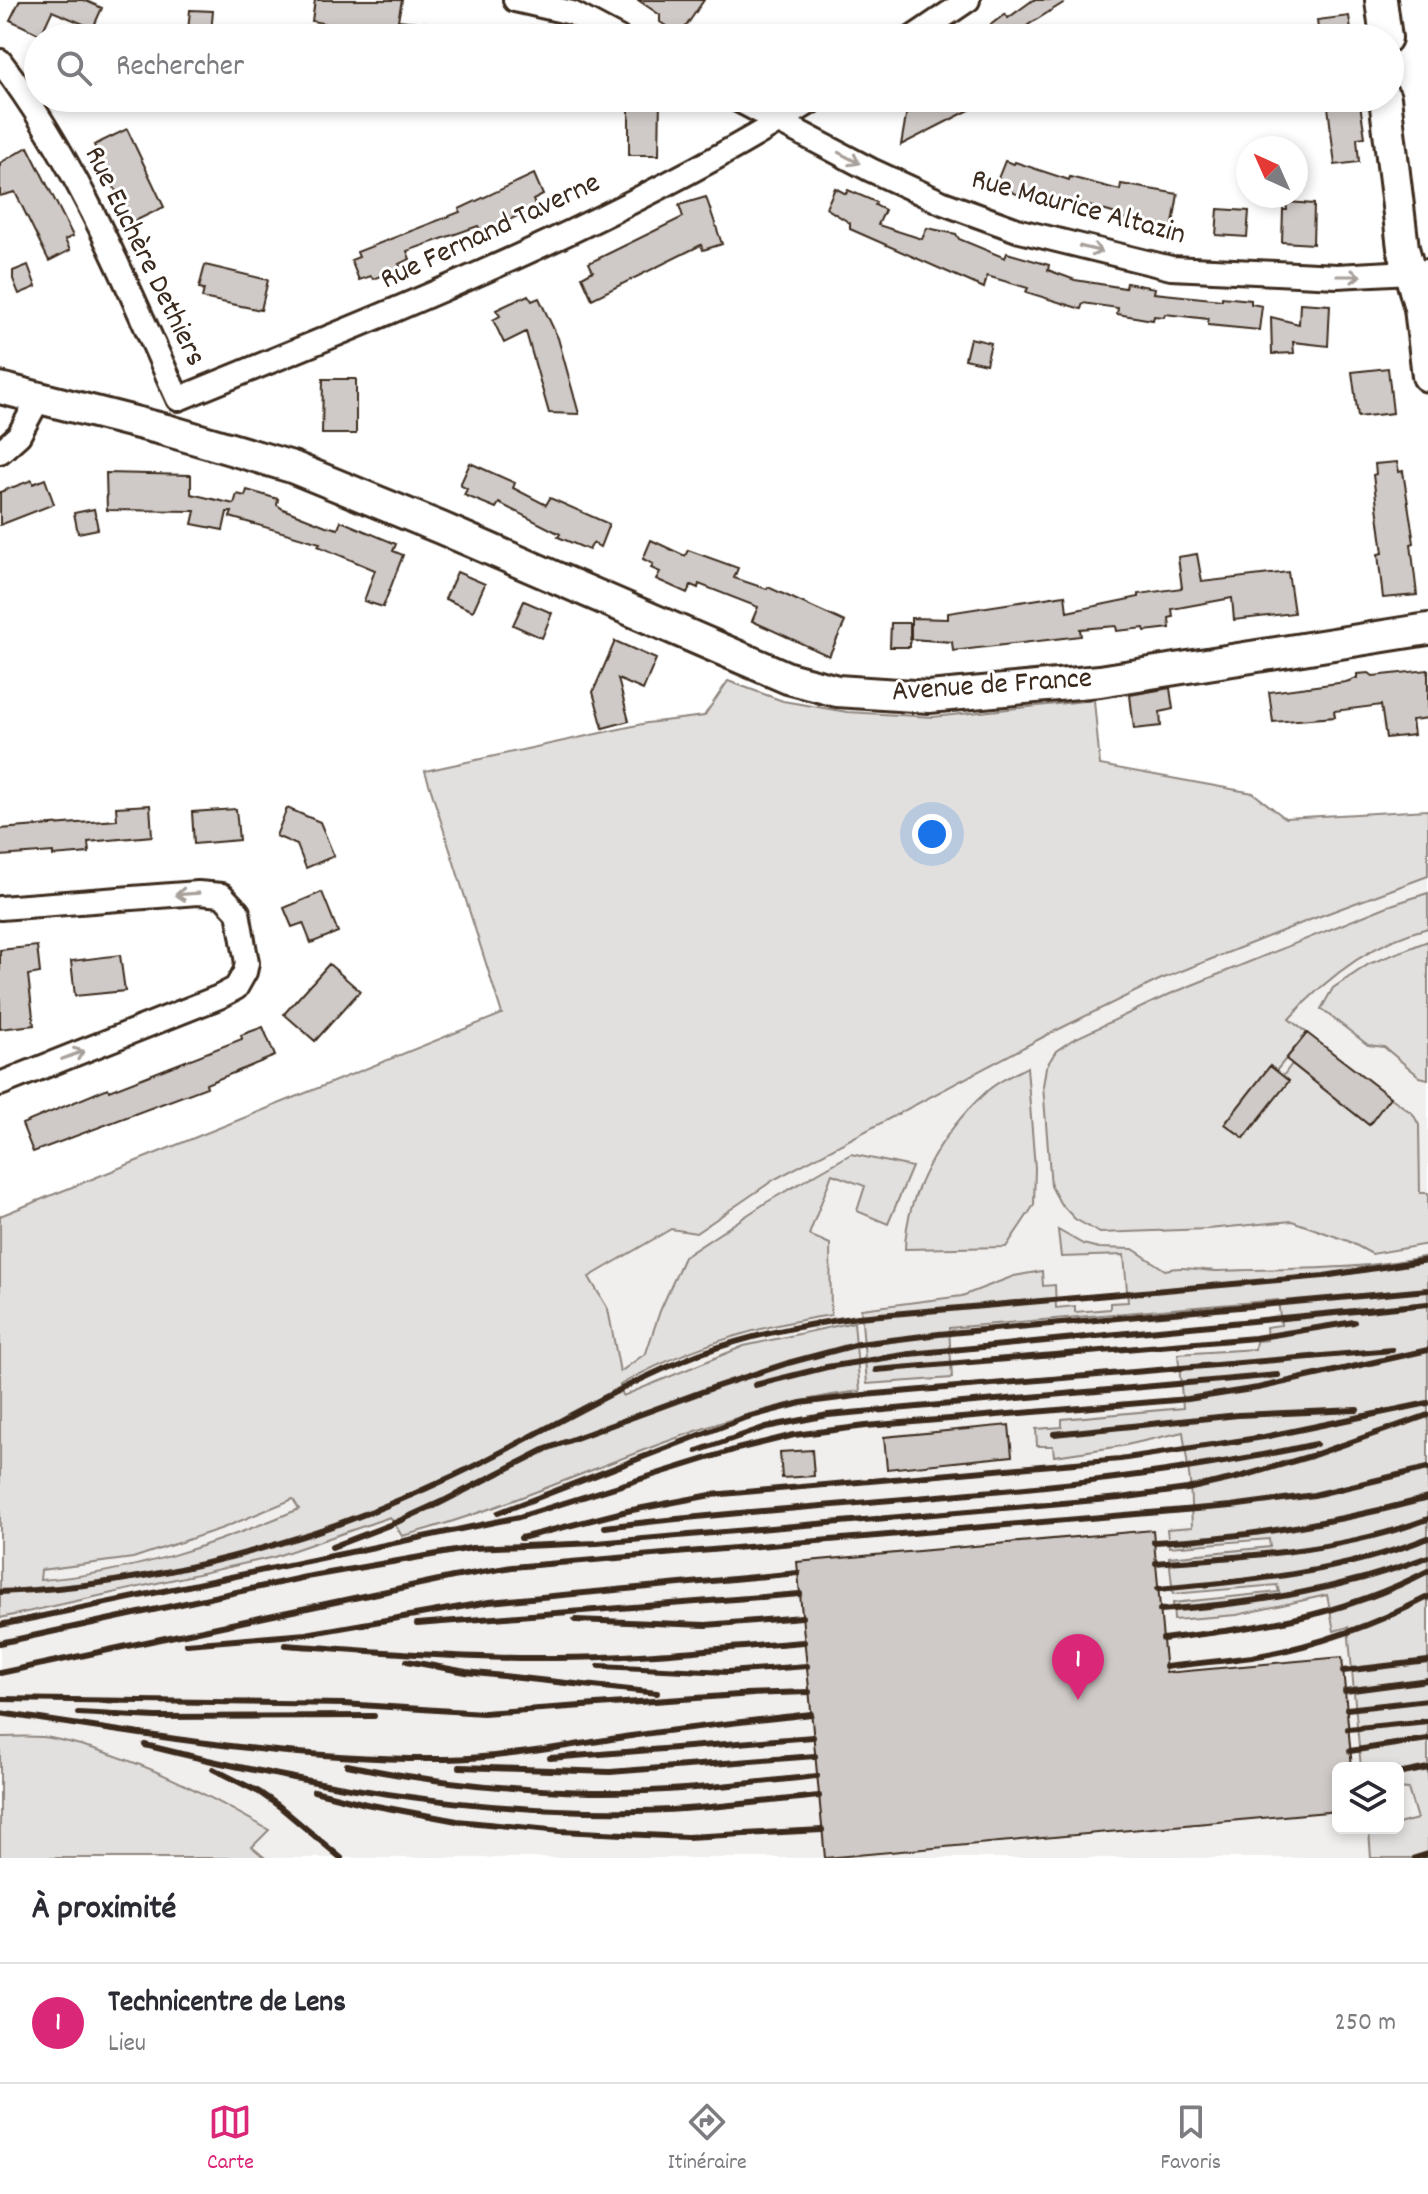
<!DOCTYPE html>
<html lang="fr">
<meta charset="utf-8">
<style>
:root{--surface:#fff;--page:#f7f7f7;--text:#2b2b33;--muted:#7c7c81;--line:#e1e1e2;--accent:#db2777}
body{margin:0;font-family:Dekko,sans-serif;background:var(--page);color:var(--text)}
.controls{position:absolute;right:24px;bottom:24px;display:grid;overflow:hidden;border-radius:12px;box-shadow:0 4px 12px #0003}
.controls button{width:72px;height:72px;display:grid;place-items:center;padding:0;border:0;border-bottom:2px solid var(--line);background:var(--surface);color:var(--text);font:40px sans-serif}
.compass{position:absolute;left:1236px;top:136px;width:72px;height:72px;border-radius:50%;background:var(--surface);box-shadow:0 4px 12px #0003;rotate:315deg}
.you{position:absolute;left:932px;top:834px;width:28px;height:28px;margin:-20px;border:6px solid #fff;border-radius:50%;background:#1a73e8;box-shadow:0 0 0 12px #1a73e833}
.badge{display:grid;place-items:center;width:52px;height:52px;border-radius:50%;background:var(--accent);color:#fff;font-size:26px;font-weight:700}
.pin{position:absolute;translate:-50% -66px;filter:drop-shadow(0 2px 4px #0008)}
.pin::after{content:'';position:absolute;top:42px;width:28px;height:24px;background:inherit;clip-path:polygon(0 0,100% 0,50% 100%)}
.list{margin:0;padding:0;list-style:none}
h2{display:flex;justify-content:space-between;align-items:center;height:104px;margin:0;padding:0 32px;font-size:34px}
h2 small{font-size:26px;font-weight:400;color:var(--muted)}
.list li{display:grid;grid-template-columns:52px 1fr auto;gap:24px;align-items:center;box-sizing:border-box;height:120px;padding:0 32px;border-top:2px solid var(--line)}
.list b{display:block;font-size:30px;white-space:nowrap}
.list p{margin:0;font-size:26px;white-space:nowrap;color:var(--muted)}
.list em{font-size:26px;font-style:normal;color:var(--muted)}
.icon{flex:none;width:44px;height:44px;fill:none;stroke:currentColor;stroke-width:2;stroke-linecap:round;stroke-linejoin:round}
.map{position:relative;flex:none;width:1428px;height:1858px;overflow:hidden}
.search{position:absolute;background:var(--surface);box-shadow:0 4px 12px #0003;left:24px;right:24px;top:24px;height:88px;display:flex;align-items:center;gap:20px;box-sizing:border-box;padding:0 28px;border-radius:44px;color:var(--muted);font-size:30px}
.sheet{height:224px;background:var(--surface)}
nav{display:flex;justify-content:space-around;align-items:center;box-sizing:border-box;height:112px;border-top:2px solid var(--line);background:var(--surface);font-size:22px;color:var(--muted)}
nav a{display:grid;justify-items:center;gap:4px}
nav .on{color:var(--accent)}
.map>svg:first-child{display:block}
.built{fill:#f1efee;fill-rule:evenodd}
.green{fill:#e2e0de;stroke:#8e857e;stroke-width:2;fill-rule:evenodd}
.building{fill:#cfcac7;stroke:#3b2a1e;stroke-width:2}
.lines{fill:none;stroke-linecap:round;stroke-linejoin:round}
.street-casing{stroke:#3b2a1e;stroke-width:28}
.secondary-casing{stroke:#3b2a1e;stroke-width:36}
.street{stroke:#fff;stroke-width:22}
.secondary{stroke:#fff;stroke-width:30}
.rail{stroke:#3b2a1e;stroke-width:6}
.oneway{stroke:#a79f9a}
.labels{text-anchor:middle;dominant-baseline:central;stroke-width:6;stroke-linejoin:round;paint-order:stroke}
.street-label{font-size:30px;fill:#3b2a1e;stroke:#fff}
</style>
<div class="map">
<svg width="1428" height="1858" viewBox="0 0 1428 1858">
<rect width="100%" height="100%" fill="#fff"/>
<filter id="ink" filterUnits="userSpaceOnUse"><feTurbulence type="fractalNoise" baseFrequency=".0125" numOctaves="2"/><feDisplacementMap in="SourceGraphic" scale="16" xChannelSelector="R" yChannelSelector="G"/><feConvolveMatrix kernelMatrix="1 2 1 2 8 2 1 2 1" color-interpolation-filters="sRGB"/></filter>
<g filter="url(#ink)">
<path class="built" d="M728,681L783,701L847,712L933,717L1094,700L1100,765L1253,793L1285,818L1428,810V1858H159L0,1815V1216L502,1014L425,771L647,723L704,716ZM1338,1768H1398V1828H1338Z"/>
<path class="green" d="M728,681L783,701L847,712L933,717L1094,700L1100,765L1253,793L1285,818L1428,810V876L1307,921L1159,980L1045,1036L775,1179L696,1233L671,1229L589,1277L608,1309L620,1372L646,1353L660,1311L684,1257L767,1202L851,1154L912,1167L888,1224L857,1211L865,1186L832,1174L809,1235L830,1244L831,1315C757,1326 685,1348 620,1385L623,1396L744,1346L854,1322L860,1391C700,1410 557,1496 402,1536L390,1517L274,1557L0,1618V1216L502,1014L425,771L647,723L704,716ZM293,1499L299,1509C216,1544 130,1574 40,1580L41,1570L133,1558L223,1528Z
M1428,893V928C1372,942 1327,977 1289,1019L1307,1033L1276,1071L1270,1066L1225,1123L1244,1138L1289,1081L1283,1076L1292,1064L1368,1124L1390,1097L1413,1114L1419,1125L1420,1193H1428V1244L1372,1254L1348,1241L1292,1221L1208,1229L1100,1233L1075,1219L1060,1203L1051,1186L1043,1086L1046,1067L1056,1051L1072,1040L1170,994L1388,906Z
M1428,941V1079L1420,1077L1384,1047L1368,1045L1321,1009L1333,988L1369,964Z
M1027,1067L1035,1168L1034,1205L1006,1247L905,1249C906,1192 943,1131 985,1093C996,1082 1013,1075 1027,1067Z
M1058,1230L1083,1244L1099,1248L1133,1249L1165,1270C1183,1265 1201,1271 1219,1271C1289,1268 1359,1271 1428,1256V1858H1371L1369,1831L1398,1828V1824L1417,1819L1408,1789L1398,1788V1768H1361L1348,1627L1334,1631L1327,1595L1237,1615L1174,1620L1173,1603L1279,1592L1277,1585L1173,1594L1169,1557L1270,1547L1269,1539L1169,1547L1167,1529L1192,1527L1190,1481L1183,1432L1122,1446L1054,1456L1053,1446H1037L1036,1429L1062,1427V1419L1183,1408L1178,1354L1255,1349L1256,1341L1267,1340L1266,1327L1281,1325L1278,1300L949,1328L952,1378L867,1384L861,1309L962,1296L1014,1276L1042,1271L1043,1286L1055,1285L1056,1308L1075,1306V1312L1110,1309V1303L1128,1302L1124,1255L1061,1257Z
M0,1737C18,1737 38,1735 55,1739C133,1755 201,1791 269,1830L252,1847L265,1858H0Z"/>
<path class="building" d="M20,0H84L102,8L93,28L52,11L41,35L10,20Z
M315,0H402L398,20L445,25V38H394L312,21Z
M638,0H704L680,35L660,22V15Z
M1033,0H1068L1028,25L1033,31L1024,38H973L1005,14L1008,18Z
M190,10L213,11L211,33L188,31Z
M1349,16L1352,38H1319L1317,20Z
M629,98H660L659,155H629Z
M909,98H993L901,145Z
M1327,98H1359L1365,137L1357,138L1359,162L1335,165Z
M127,129L164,207L131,223L94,145Z
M28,147L73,236L65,240L70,250L49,261L15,192L0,196V163Z
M1005,161L1014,164L1015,162L1069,180L1070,177L1120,190L1121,184L1178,194L1172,230L1115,217L1116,214L1065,199L1035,194L1033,200L1006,190L1007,185L997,181Z
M534,174L543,195L533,200L536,207L482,233L478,226L407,251L410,259L399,264L401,268L373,279L371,276L359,280L351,260L359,257L357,252L460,212L459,209Z
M835,188L846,194L848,190L876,202L875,205L885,210L878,225L922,239L927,228L956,234L959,239L1005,258L1007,253L1049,265L1048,270L1075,280L1125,288L1126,283L1155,288L1154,293L1222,300V297L1251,300V304L1262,306L1259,330L1208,325V319L1165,314L1164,317L1154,316L1153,320L1117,314L1118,308L1083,303L1081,309L1026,292L1028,288L987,276L984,288L850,229V223L826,208Z
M706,197L722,244L703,250L701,245L592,299L582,277L593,271L589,263L683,217L679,205Z
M1286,202L1314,204L1313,244L1282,242L1283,210H1287Z
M1218,209L1249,211L1247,237L1216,235Z
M28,265L36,287L19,294L13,279V271Z
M205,265L268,280L261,310L202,298L204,289L199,288Z
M528,295L532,301L539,298L558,338L579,414L549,413L526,332L504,343L493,320L500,316L496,310Z
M1300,303L1330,305L1328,346L1293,342L1294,353L1272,354L1271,317L1299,324Z
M970,338L991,343L986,364L965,359Z
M1388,368L1393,413L1358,417L1352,372Z
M323,379H356V434H322Z
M1397,462L1399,472L1403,471L1414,543L1411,544L1417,595L1383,598L1378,554L1383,553L1373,475L1376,474L1375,464Z
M470,463L515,483L513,488L546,505L550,498L609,524L600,547L593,543L589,550L558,537L560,534L499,503L496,508L464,495L467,489L460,485Z
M106,473L191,475V494L234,504L237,494L245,496L247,490L278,499L277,505L283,509L326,526L338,529L341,521L396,544L393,551L403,555L383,607L364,601L375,570L318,546L320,543L230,517L232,512H227L223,530L192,524L195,511L107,510Z
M45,479L54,504L0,525V492L32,480L33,484Z
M94,509L98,529L78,533L74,513Z
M651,540L685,556L688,550L738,568L734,578L767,589L768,587L845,622L829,656L752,621L758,607L699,584L698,588L691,585L687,593L656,579L660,572L651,568L653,564L643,559Z
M1197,554L1202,582L1288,572L1294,613L1234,620L1232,598L1172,609L1173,617L1169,618L1170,628L1145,631L1144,628L1117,631L1116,626L1080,629L1081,636L953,651L952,642L911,639V618L948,619V613L1065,595L1067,612L1139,597V594L1182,588L1178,557Z
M457,572L485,584L473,611L445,599Z
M524,601L552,613L542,638L513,625Z
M891,623H910V647H890Z
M615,641L656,659L643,690L618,679L629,721L603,728L593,692Z
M1428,670V718L1412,720L1414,735L1386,738L1381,705L1334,711L1335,717L1273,722L1269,692L1346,682L1357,678V674L1369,673L1373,676Z
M1170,688L1173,709L1160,712L1161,726L1134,729L1130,695Z
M150,805L152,836L88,842L89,853L53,856V852L0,856V829L117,820L116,807Z
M287,808L320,822L334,856L306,868L297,845L276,836Z
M236,809L239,840L194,844L192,812Z
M322,892L338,932L311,943L303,923L292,927L284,908Z
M37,946L40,973L28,975L34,1025L0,1029V950Z
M120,955L125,991L75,996L71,961Z
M329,964L360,991L315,1041L284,1014Z
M263,1027L275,1056L206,1084L207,1087L33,1152L22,1124L108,1088L109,1091L242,1039L241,1035Z
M1307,1033L1390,1097L1369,1125L1286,1059Z
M1270,1066L1289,1081L1244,1138L1225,1124Z
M1009,1425L1012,1456L887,1469L884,1437Z
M812,1450L814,1476L782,1478L780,1452Z
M1153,1530L1166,1673L1342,1657L1352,1768H1338V1811L825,1858L797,1562Z"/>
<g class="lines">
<defs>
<path id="street" d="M515,0L572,13L619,38
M912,38L968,0
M0,61C78,163 126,283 178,399
M734,98L871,170L943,203L1020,231L1171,268L1337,276L1428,271
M178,399C395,310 618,224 817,98
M0,452L19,435L40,396
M0,908L198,893L222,895L238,912L247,963L245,972L236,988L219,997L0,1084"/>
<path id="secondary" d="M1381,0L1386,38
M1385,98L1403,248L1420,308L1428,376
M0,388L166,430L292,467L441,528L788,678L837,691L929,697L1100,681L1428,629"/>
</defs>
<use href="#street" class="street-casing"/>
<use href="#secondary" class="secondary-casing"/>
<use href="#street" class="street"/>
<use href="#secondary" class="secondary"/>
<path class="rail" d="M876,1370L1255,1338L1354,1322
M755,1385L827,1367L910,1354L1428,1304
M1054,1434L1238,1415L1357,1410
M697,1451L766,1427L828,1415L1278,1375
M434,1506L546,1449L715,1387L788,1363L859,1344L939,1334L1428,1290
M498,1513L744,1418L801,1403L864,1395L1392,1350
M605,1527C842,1498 1082,1496 1316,1444
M521,1538L627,1511L711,1495L1120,1459L1264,1437L1428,1403
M1154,1542C1247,1538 1338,1522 1428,1498
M332,1547L397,1522L443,1501
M1156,1563C1248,1556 1340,1552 1428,1519
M1158,1589C1251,1581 1341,1573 1428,1538
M0,1592C152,1586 312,1543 449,1478C533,1439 612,1388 699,1354C750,1335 803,1325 858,1317L1324,1276L1428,1260
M1160,1610C1253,1604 1341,1590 1428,1557
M575,1620L706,1625L802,1617
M417,1624L800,1594
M0,1625L519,1517L737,1449L794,1435L866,1426L1188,1399L1258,1388L1428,1350
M1163,1639C1260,1627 1340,1617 1428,1571
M0,1643L306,1577L472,1548L597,1543L1120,1498L1187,1489L1236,1478L1311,1456L1428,1415
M187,1644L306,1634L489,1602L798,1573
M285,1645C375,1651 465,1659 554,1658C638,1658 721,1648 804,1642
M407,1661L466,1672L657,1693
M599,1666L728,1672L807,1666
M1166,1667C1195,1663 1224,1661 1252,1657C1312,1647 1374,1625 1428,1597
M1343,1671L1428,1661
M0,1673L453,1577L512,1567L1231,1506L1314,1495L1428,1468
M1345,1691L1428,1680
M745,1694L809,1692
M0,1699L344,1704L483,1713L753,1694
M1347,1709L1428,1700
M0,1713C147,1735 296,1761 445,1759C507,1758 570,1745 631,1736C691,1727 751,1721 811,1714
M78,1713L156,1717L374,1716
M1348,1729L1428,1721
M145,1745C305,1785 472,1814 637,1811C698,1810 759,1802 819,1796
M1350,1751L1428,1739
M550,1758L813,1737
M347,1765C427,1782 509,1790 591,1792C666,1793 742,1784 817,1776
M460,1767L610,1772L815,1756
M213,1769L259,1792L279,1806L341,1858
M1398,1774L1428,1768
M314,1791L366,1804L457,1821L560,1831L687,1837L822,1830
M1415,1858L1428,1854"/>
</g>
<defs><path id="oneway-shaft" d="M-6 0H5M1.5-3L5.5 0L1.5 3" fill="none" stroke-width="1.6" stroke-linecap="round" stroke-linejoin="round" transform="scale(2)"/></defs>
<g class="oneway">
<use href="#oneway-shaft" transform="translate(849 158) rotate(28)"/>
<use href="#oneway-shaft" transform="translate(1091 249) rotate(14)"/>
<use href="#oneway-shaft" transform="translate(1349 276)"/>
<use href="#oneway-shaft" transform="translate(187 894) rotate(176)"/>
<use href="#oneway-shaft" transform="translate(73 1055) rotate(-21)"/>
</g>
</g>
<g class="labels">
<g class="street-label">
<text transform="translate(1078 209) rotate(15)">Rue Maurice Altazin</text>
<text transform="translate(491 233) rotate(-25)">Rue Fernand Taverne</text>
<text transform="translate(143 257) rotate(64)">Rue Euchère Dethiers</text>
<text transform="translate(992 687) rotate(-4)">Avenue de France</text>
</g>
</g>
</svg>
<div class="controls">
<button><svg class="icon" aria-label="layers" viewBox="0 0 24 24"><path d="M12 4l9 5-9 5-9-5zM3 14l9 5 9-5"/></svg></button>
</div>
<svg class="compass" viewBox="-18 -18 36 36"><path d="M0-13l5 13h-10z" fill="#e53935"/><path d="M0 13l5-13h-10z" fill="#7c7c81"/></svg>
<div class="you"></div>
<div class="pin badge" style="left:1078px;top:1700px">1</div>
<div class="search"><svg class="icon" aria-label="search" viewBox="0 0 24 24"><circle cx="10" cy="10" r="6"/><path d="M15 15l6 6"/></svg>Rechercher</div>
</div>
<section class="sheet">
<h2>À proximité<small></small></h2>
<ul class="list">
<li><span class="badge">1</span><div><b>Technicentre de Lens</b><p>Lieu</p></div><em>250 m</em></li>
</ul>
</section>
<nav>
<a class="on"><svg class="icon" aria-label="map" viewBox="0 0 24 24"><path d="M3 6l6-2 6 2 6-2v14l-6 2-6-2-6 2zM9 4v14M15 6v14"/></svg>Carte</a>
<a><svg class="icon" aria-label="directions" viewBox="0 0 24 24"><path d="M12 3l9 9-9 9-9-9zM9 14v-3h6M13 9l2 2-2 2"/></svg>Itinéraire</a>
<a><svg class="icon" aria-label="saved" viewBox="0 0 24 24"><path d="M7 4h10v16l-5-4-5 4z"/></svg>Favoris</a>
</nav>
